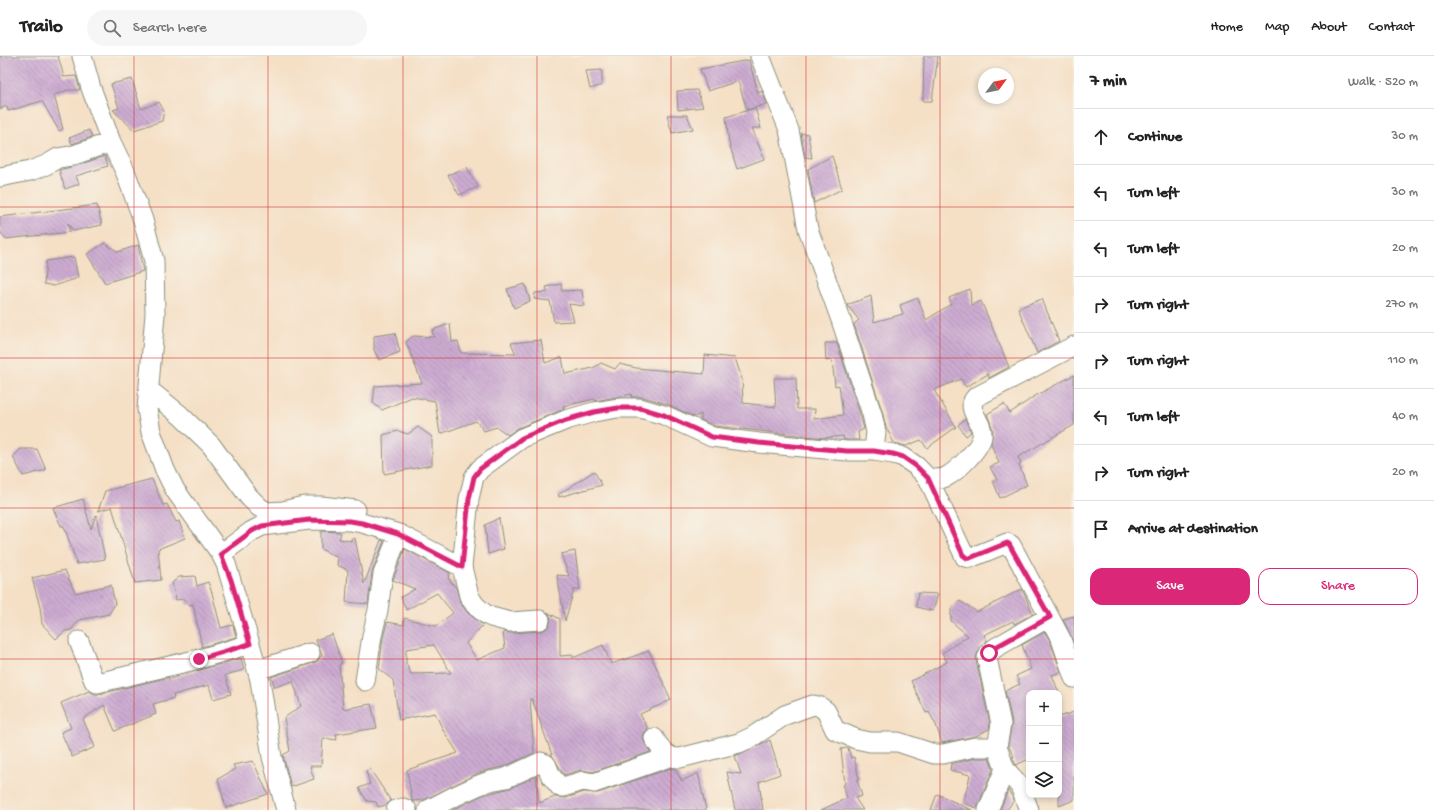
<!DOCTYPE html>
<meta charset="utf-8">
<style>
:root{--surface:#fff;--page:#f6f6f6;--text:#222;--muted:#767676;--line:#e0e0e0;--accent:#db2777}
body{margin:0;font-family:"Gochi Hand",sans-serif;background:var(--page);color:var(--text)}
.controls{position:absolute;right:12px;bottom:12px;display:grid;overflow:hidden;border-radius:8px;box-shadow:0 2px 6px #0003}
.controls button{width:36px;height:36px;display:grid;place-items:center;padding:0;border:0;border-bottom:1px solid var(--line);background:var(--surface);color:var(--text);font:20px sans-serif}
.compass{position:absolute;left:978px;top:12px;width:36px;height:36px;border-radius:50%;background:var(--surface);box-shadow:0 2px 6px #0003;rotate:57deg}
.stop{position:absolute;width:12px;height:12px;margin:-9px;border:3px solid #db2777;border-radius:50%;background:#fff}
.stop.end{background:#db2777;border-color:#fff;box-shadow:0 1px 4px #0008}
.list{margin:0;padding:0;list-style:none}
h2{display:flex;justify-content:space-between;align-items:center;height:52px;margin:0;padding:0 16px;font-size:17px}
h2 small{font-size:13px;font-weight:400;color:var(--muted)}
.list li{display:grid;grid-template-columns:26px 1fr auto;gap:12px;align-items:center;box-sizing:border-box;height:56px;padding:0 16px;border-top:1px solid var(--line)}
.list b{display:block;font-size:15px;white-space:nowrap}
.list em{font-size:13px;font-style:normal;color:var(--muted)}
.actions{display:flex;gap:8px;padding:12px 16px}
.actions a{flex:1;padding:9px 0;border:1px solid var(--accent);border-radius:12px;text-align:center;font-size:14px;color:var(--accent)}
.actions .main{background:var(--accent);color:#fff}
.icon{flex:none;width:22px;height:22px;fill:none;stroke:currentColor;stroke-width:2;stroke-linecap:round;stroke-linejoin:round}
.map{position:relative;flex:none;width:1074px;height:754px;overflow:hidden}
header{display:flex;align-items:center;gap:24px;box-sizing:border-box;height:56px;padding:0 20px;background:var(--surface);border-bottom:1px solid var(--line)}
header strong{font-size:19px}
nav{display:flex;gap:22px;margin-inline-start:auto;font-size:14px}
.search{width:280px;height:36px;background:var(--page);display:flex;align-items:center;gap:10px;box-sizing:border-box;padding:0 14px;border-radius:22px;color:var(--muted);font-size:15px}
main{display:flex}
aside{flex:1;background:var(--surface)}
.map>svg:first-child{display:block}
.building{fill:url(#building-back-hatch);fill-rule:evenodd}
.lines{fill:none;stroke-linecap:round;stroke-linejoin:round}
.minor-casing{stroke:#8a8e7c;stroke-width:21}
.minor{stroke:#fff;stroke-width:19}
.route{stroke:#db2777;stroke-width:5}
.grid{fill:none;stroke:#d62828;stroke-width:1;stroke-opacity:0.55}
</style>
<header>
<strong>Trailo</strong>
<div class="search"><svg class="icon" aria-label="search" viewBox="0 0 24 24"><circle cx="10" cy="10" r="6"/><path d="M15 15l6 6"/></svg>Search here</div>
<nav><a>Home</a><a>Map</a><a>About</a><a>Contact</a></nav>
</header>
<main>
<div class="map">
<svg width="1074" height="754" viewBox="0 0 1074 754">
<defs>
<pattern id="building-back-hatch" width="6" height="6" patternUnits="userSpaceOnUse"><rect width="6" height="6" fill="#cdabd2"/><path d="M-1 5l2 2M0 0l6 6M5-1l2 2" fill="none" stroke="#a68cab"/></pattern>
</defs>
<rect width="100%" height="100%" fill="#f7f3e8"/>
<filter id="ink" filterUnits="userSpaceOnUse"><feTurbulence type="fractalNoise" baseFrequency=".025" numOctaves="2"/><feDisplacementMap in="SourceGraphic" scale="8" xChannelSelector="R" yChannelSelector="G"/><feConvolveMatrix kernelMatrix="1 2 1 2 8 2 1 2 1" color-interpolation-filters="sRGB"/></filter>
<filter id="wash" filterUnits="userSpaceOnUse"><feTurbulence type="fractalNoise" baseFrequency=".012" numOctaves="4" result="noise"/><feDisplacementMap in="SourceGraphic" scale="16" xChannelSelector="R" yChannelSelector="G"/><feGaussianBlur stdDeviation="0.9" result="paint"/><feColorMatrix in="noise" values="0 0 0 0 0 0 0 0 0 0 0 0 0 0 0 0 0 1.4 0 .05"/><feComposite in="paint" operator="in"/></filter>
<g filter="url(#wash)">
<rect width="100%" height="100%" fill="#f5dfc5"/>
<g id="blocks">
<path class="building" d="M0,0H58L64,21L76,20L80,34H68L54,39L63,73L59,75L42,45L8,55L7,50L0,53Z
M924,0H938L932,45H923Z
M749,4L758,37L762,35L767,48L747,54L738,25L708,35L700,13Z
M602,14V29L590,33L586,15Z
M132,23L141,53L159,46L164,55L162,65L134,74L113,54L119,52L111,28Z
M697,34L703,51L678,54L677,35Z
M755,52L761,72H752L764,103L737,113L729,87L726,61Z
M667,59H687L693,73L672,77Z
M89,74L92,81L72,88L69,82Z
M801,77L808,78L812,102L805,101Z
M105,100L108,110L76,120L79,128L65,133L59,114L75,110Z
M832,100L842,133L814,147L808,113Z
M467,111L478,131L459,139L448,119Z
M97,149L102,169L73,175L68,167L70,176L5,183L0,175V161Z
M105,187L118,196L138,189L143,215L105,227L87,198Z
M74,201L78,222L54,230L44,228L46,205Z
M525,228L530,245L514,252L507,233Z
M561,228L562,235L582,234L584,250L569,248L574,265L554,266L550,245L534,243L535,237L548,236L546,231Z
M970,233L971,249L981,245L1009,311L989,322L988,318L966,331L961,323L934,334L956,371L927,392L921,384L906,390L894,387L886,371L882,355L854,268L859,264L847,249L871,240L874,266L903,258L900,249L918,242L926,264L951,248L949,242Z
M1042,243L1059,285L1037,297L1018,252Z
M450,268L452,286L458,285L461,297L516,298L511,287L541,284L545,307L562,301L565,318L593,312L601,307L615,313L619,308L636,312L704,318L705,299L735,302L742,323L743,347L776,351L774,322H796L797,353H815L814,363L843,359L839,329L835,330L832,304L826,305L825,287H837L861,361L864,373L858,376L859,384H844L843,380L824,382L715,370L701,364V358L694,361L667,348L643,341H631L632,338L595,345V343L563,350L564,353L518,372L508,379L497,371L484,375L476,365L440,378L435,345L412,341L382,354L373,347L375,330L422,327L406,286L413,280L434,281L432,274Z
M395,277L400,296L379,304L374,294V280Z
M1074,319V369L1018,401L1021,408L1019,409L1027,429L1000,442L993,425L997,424L990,411L999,407L991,388L993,374L987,358L1004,348L1010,357L1035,340Z
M965,363L971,376L966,380L958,369Z
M418,371L432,381V409L384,418L383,379L398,375L408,378Z
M21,393H37L46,414L23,420L13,401Z
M594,415L602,429L559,441L558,439Z
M152,423L163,449L167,448L176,466L179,465L185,482L158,493L161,524L135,527L112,451L98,455L105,435Z
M83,443L91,473L96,459L105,503L77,508L64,470H61L53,452Z
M499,462L504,493L488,498L485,469Z
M323,475L339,476L341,477L339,483L351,485V483L355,482L364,528L381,484L384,485L372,516L368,548L346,546L348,514L337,509L338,502L321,493V476Z
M405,493L450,517L448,522L456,532L460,546L468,557L483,569L466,587L477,604L505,592L503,576L511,577L541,575L546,573L550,568L551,564L549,558L547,556L560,563V600L573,599V602L603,589L611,608L649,595L671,644L640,658L648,673L644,677L643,683L650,696L593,716L580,714L564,719L552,699L532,643H530L534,697L503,711L488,714L474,719L424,744L413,745L412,744L407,714L458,697L443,674L435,657L399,664L393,624L379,613L383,582L387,566L404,569V562L436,570L453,557L437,537L406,554L401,541L415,533L393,524ZM434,589L451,617L411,618L406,607V593Z
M575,495L580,533L574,534L565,565L557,519L569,520L561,498Z
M65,514L75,537L111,529L115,548L109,558L79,564L71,574L65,575L56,583L42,568L40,551L32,522Z
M195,520L197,530L208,526L212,537L221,572L233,569L236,581L202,591L193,548L188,549L185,543L176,544L172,527L179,521Z
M1022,533L1033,558L1014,568L1013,565L984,579L987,585L982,589L977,598L976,604L990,668L989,673L976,680L942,687L936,669L929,656L926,657L911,625L947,606L942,597L968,580L951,565V552L960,545L977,556Z
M918,537L938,538L933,555L916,551Z
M1074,560V587L1063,563Z
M1045,576L1051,587L1061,616L1052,619L1059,637H1029V703L1016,709L1012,701H1014L1008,689L1012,666L1005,635L1020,628L1016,620L1031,613L1022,589Z
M332,578L342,607L339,609L343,653L371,648L377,672L336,678L337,684L323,682L321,710H310L314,723L291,731L283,699L290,695L284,662L301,650L293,625L275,631L271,621L313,607L318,605L320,601L322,600L316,584Z
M241,602L244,614L225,619L231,638L213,643L209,629L173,639L174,642L153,648L156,658L115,675L104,649L83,663L95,691L72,701L61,676L71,672L61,647L89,635L95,638H100L169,621V623Z
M1074,656V744L1059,750V661Z
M770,684L780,718L759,726L763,754H735L727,716L741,718L735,700Z
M848,692L851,702L854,701L859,723L857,724L862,740L855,742L863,754H821L847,742L843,729L845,728L841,693Z
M976,702H989L993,713L977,752L963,747L967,732L970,719L950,714L951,708Z
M253,705L268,738L226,752L218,723L235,713L233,709Z
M671,712L675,713L682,725L698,717L706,754H452L483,739L510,732L536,720L539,747L555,741L566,742L584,736L598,737Z
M370,713L391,745L386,749L378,751L376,746L367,745L359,732L370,728L366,715Z
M1008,734L1014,744L1007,754H1000Z
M937,738L972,754H931Z"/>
</g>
</g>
<g filter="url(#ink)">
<use href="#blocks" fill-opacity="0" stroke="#8a8e7c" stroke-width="1"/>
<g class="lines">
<defs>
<path id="minor" d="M82,0L91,32L111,86L125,115L143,164L154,205L155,258L147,353L151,376L165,414L175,434L221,498L226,508L250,588L260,624L272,701L286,754
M760,0L789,74L808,173L841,264L872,358L876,376L874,395
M0,121L30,115L46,109L58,102L71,100L111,86
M149,334L180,359L211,389L249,441L259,451L267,456L283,455L304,450H321L356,454
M928,422L965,501L970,502L1007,487L1011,489L1061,583L1074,622
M221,498L252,475L262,470L309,464L350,465L362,467L399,478L462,511L469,540L475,549L484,557L491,561L510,566L540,564
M462,511L469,443L474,421L480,413L522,382L566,364L594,356L618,352H640L664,359L712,381L759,387L847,395H874L893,398L903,401L916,410L928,422C934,423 940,424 946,421C956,416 981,392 982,380C984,366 964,353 976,341L1074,290
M79,585L94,625L97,627L199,603L250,588
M257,614L310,597
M365,625L372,580L378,554L383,518L399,478
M654,682C660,692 667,703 680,702L739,687L752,681L785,659L813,649L819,650L826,655L835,674L856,683L870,686H898L934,698H943L975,691H997
M396,754L403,752L407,754
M428,754L453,741L479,729L490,725L506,722L541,706L546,708L551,720L560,731H563L583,725L594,727L669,701
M988,754L1005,713
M1029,754L1020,730L1005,713L997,691L1001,668L987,602L989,597L995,592L1049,561"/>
</defs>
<use href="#minor" class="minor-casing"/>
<use href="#minor" class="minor"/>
</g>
</g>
<g class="lines" filter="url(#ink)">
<path class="route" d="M199,603L250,588L231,524L221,498L252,475L262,470L309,464L350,465L362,467L398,478L462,511L469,443L474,421L480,413L522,382L566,364L594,356L618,352H640L664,359L712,381L759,387L847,395H874L893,398L903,401L916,410L928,422L963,499L967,502H970L1007,487L1009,488L1050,561L994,592L989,597"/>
</g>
<path class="grid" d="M134,0V754M268,0V754M403,0V754M537,0V754M671,0V754M806,0V754M940,0V754M0,151H1074M0,302H1074M0,452H1074M0,603H1074"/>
</svg>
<div class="controls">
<button>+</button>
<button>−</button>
<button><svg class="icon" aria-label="layers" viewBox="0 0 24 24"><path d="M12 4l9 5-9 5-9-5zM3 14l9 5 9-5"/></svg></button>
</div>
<svg class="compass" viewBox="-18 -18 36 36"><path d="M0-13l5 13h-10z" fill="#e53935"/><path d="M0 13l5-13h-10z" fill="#767676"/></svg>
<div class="stop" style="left:989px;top:597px"></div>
<div class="stop end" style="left:199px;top:603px"></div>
</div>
<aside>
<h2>7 min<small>Walk · 520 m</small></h2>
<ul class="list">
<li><svg class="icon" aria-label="ahead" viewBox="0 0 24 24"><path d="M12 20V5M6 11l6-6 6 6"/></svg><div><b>Continue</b></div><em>30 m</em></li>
<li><svg class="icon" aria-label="left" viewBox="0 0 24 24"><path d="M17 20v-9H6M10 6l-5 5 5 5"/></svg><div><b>Turn left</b></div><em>30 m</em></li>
<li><svg class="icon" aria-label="left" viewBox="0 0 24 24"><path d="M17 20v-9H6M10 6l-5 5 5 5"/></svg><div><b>Turn left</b></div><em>20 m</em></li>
<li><svg class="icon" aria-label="right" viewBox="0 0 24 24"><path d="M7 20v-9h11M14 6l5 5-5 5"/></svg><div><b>Turn right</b></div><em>270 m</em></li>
<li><svg class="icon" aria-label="right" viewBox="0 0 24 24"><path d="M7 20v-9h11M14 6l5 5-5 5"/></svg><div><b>Turn right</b></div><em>110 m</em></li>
<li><svg class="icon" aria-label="left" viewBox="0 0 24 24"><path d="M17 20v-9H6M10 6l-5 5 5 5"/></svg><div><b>Turn left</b></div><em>40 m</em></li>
<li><svg class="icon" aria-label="right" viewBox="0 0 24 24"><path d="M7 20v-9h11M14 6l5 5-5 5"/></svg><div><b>Turn right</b></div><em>20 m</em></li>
<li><svg class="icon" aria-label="arrive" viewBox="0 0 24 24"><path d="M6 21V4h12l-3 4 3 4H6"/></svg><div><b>Arrive at destination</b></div></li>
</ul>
<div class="actions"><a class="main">Save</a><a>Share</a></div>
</aside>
</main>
